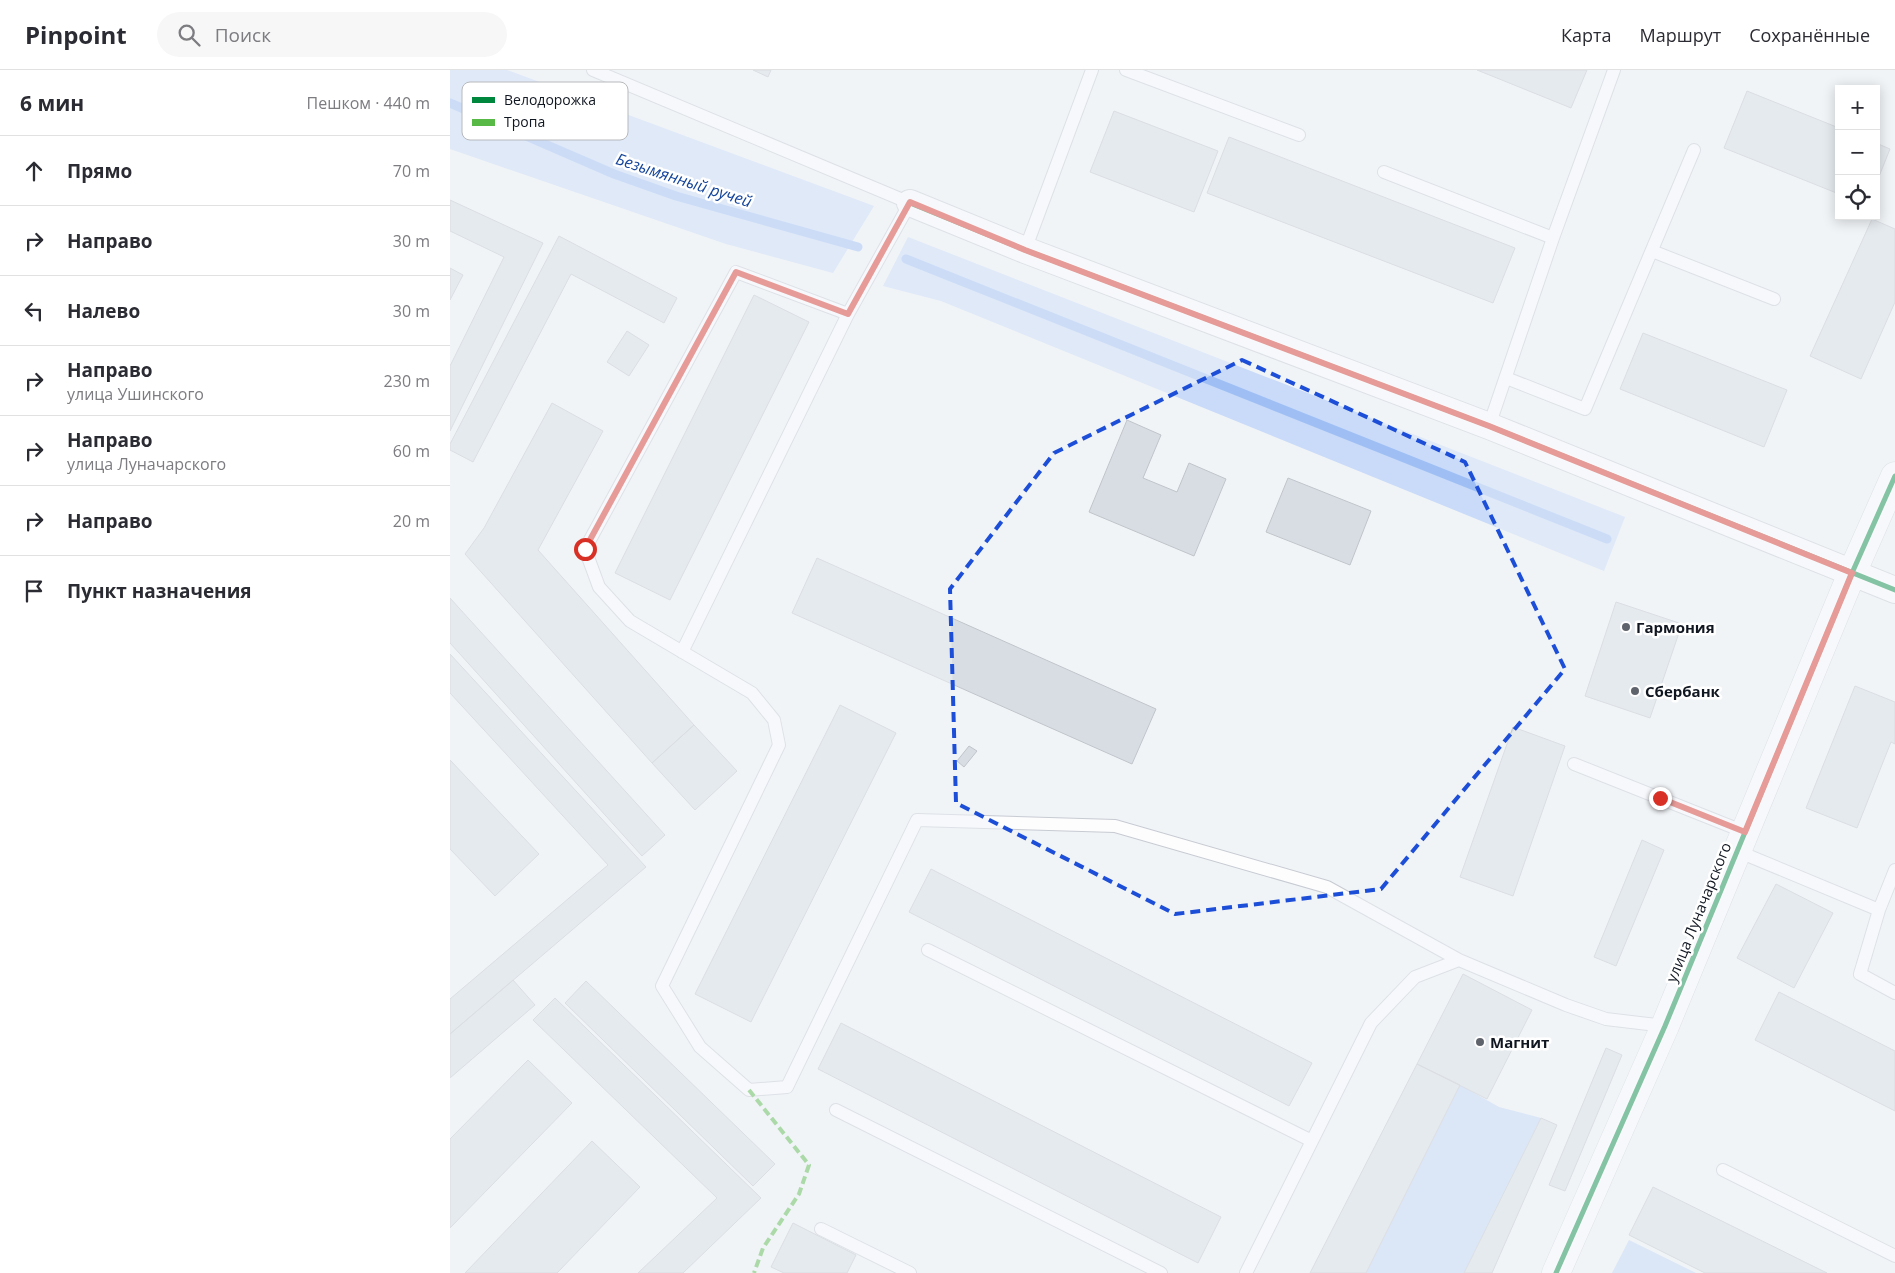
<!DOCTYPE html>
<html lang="ru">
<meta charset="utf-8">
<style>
:root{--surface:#fff;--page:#f7f7f7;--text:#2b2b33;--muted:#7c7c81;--line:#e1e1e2}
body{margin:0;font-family:"Open Sans",sans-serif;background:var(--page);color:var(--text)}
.controls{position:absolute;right:15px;top:15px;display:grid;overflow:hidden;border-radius:0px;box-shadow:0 2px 12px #0003}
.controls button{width:45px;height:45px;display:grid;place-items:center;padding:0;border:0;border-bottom:1px solid var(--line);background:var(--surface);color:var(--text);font:25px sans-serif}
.stop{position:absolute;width:15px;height:15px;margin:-11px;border:4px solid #d93025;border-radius:50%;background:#fff}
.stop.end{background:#d93025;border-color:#fff;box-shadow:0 1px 5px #0008}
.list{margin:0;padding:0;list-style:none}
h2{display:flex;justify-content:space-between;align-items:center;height:65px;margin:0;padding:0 20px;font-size:21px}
h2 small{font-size:16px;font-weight:400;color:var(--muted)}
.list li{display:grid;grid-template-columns:32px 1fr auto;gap:15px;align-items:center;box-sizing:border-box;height:70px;padding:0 20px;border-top:1px solid var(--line)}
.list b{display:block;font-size:19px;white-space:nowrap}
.list p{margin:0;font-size:16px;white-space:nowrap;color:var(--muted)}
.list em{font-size:16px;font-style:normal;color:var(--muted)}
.icon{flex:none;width:28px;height:28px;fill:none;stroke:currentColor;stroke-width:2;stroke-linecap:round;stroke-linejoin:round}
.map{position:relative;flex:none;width:1445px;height:1203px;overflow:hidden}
header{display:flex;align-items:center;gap:30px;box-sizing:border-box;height:70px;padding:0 25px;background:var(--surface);border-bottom:1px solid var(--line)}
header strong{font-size:24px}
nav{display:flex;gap:28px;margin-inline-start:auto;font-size:18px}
.search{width:350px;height:45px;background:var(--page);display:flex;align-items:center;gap:12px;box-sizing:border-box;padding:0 18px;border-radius:28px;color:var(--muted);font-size:19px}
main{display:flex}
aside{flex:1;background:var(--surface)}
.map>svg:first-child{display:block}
.green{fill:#c9dbf9}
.forest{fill:#c0d5f7}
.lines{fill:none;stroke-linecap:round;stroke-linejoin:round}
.stream{stroke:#9fbff4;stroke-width:9}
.building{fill:#d8dde4;stroke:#c0c5cb}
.service-casing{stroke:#c7cbd2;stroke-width:14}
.minor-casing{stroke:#c7cbd2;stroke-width:28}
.tertiary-casing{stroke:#c7cbd2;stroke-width:29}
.service{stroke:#fdfdfe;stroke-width:12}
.minor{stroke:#fdfdfe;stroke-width:26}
.tertiary{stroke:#fdfdfe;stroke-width:28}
.quiet{stroke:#58b947;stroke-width:4;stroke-dasharray:8 4;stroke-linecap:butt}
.cycleway-casing{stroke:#fff;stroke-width:8}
.cycleway{stroke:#00873e;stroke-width:5}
.route{stroke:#d93025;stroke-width:6}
.marked{fill:none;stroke:#1d4ed8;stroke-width:4;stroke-dasharray:10 6;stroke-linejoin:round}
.poi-dot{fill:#5f646c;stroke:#fff;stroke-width:2}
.labels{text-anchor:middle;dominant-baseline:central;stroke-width:5;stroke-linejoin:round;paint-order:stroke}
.poi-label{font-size:15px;font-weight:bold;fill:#111721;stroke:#fff;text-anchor:start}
.street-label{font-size:15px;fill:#111721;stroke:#fff}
.water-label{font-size:16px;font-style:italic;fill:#14459b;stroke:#fff}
.key{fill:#fff;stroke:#b8b9bc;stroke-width:1}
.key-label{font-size:14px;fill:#111721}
</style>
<header>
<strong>Pinpoint</strong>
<div class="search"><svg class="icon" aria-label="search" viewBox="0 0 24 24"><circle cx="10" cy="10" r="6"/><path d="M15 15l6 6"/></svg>Поиск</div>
<nav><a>Карта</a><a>Маршрут</a><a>Сохранённые</a></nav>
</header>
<main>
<aside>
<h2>6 мин<small>Пешком · 440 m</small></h2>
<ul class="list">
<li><svg class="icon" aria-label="ahead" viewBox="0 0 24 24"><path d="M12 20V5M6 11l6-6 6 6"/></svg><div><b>Прямо</b></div><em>70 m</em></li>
<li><svg class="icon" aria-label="right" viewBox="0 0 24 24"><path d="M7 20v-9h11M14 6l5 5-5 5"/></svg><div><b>Направо</b></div><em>30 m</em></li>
<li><svg class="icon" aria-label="left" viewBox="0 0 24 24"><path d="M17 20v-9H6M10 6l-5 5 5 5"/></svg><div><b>Налево</b></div><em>30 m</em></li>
<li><svg class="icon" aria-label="right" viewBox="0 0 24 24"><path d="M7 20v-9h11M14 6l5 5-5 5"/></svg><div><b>Направо</b><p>улица Ушинского</p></div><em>230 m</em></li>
<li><svg class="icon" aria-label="right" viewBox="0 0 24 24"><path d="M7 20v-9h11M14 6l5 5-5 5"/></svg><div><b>Направо</b><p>улица Луначарского</p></div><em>60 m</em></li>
<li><svg class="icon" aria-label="right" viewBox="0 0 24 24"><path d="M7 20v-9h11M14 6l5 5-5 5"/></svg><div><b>Направо</b></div><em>20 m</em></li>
<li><svg class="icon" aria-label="arrive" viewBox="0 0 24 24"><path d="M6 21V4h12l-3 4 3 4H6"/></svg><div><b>Пункт назначения</b></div></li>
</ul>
</aside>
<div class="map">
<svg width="1445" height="1203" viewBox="0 0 1445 1203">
<rect width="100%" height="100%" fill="#f1f4f7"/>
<path class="green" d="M0,0H57L424,136L383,203L276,174L0,79Z
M458,167L1175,447L1154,501L491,231L433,216Z"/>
<path class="forest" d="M1010,1015L1049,1037L1091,1048L1014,1203H916Z
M1179,1170L1246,1203H1162Z"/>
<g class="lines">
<path class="stream" d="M0,33L164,104L226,126L408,177
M456,189L1157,469"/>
</g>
<path class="building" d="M303,0H321L318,7Z
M1027,0H1137L1121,38Z
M1297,21L1389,58V124L1274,78Z
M664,41L768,81L744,142L640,102Z
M779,67L1065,178L1043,233L757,123Z
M1426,73L1440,79L1426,114Z
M0,130L93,173L0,361V296L54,187L0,161Z
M1422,149L1445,159V232L1411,309L1360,286Z
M109,166L227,228L214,253L121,204L23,392L0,380V374Z
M0,198L13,205L0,230Z
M304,225L359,252L220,530L165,503Z
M177,261L199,275L179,306L157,292Z
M1193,263L1337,320L1314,377L1170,319Z
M102,333L153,361L88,480L244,655L202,693L15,484L34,458Z
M677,350L711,365L693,408L727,422L739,393L776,409L744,486L639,442Z
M838,408L921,441L900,495L816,462Z
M367,488L706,639L682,694L342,543Z
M0,528L215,765L192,786L0,573Z
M1166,532L1232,554L1200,648L1135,626Z
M0,584L196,797L0,964V929L158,795L0,623Z
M1405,616L1445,632V674L1441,672L1407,758L1356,738Z
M390,635L446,663L301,952L245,924Z
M244,655L287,701L245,740L202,693Z
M1063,657L1115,676L1063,826L1010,807Z
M519,676L527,681L514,697L507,691Z
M0,690L89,784L45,826L0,779Z
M1192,770L1214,780L1166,896L1144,887Z
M481,799L862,993L839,1036L459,842Z
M1326,814L1383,843L1344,918L1287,888Z
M1013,904L1082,940L1037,1029L967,994Z
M63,910L85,935L0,1008V964Z
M136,911L325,1094L303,1116L115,933Z
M1329,922L1445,981V1041L1305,970Z
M105,928L311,1128L233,1203H188L267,1128L83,950Z
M391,953L771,1147L748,1193L368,999Z
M1156,978L1172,985L1115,1121L1099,1115Z
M78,990L122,1033L0,1158V1069Z
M967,994L1010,1015L916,1203H860Z
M1091,1048L1107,1055L1042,1203H1014Z
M142,1071L190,1117L107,1203H15Z
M1203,1117L1377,1203H1255L1179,1165Z
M343,1153L406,1185L397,1203H334L321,1197Z"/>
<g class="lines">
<defs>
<path id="service" d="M143,0L460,133L398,244L286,202L135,479L149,517L180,551L302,623L324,650L329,675L212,916L250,977L299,1020L337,1017L467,750L665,756L877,817L1009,890
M676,0L849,65
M934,102L1103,168
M575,180L642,0
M1202,181L1324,229
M1056,308L1135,339L1244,80
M1039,356L1103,168L1164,0
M232,582L398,244
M1124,694L1295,762
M1287,781L1429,840
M1445,800L1429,840L1410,904L1445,923
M478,880L862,1071
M386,1040L711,1203
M1273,1100L1445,1186
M371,1159L460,1203
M796,1203L921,953L965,907L1009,890L1116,935L1156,949L1215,956"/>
<path id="minor" d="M460,133L575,180L1039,356L1445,520"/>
<path id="tertiary" d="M1106,1203L1215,956L1402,503L1445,406"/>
</defs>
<use href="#service" class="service-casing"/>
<use href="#minor" class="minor-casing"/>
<use href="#tertiary" class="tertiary-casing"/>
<use href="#service" class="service"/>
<use href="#minor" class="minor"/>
<use href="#tertiary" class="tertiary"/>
<path class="quiet" d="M299,1020L359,1095L349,1124L313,1178L304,1203"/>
<defs>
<path id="cycleway" d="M460,133L575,180L1039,356L1445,520
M1106,1203L1215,956L1402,503L1445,406"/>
</defs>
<use href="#cycleway" class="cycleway-casing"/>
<use href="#cycleway" class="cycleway"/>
</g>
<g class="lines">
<path class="route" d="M135,479L286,202L398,244L460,132L575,180L1039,356L1402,503L1295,762L1210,728"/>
</g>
<path d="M0 0H1445V1203H0ZM792,290L1015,392L1115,599L931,819L725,844L506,733L500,519L604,383Z" fill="#f1f4f7" fill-opacity=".55" fill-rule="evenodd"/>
<path class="marked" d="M792,290L1015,392L1115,599L931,819L725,844L506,733L500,519L604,383Z"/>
<g class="poi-dot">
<circle cx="1176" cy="557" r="5"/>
<circle cx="1185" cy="621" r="5"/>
<circle cx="1030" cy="972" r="5"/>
</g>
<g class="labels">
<g class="poi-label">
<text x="1186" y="557">Гармония</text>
<text x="1195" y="621">Сбербанк</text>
<text x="1040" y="972">Магнит</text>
</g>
<g class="street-label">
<text transform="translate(1248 842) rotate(-68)">улица Луначарского</text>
</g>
<g class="water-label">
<text transform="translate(234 110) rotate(18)">Безымянный ручей</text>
</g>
</g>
<rect x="12" y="12" width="166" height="58" rx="8" class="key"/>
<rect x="22" y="27" width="23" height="6" fill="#00873e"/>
<rect x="22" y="49" width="23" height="7" fill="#58b947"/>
<g class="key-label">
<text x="54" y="35">Велодорожка</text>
<text x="54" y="57">Тропа</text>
</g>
</svg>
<div class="controls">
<button>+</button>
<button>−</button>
<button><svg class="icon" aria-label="locate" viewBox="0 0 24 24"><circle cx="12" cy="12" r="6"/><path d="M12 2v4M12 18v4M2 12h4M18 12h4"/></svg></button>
</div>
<div class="stop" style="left:135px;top:479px"></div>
<div class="stop end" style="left:1210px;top:728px"></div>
</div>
</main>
